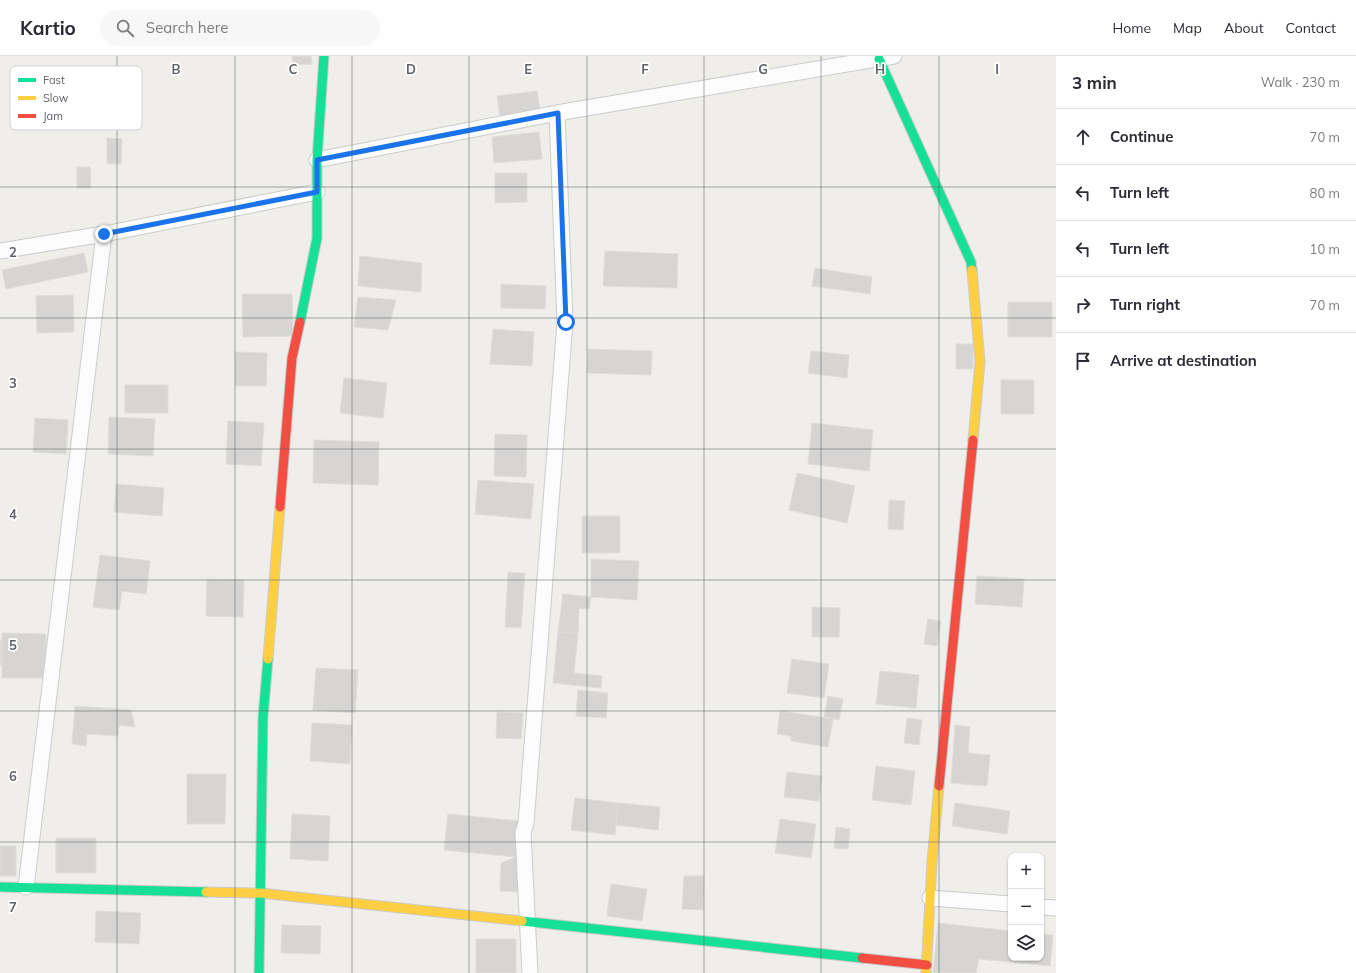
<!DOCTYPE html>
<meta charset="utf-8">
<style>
:root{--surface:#fff;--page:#f7f7f7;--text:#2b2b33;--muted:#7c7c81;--line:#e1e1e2}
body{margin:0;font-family:Mulish,sans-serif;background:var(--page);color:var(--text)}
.controls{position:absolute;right:12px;bottom:12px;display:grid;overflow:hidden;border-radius:8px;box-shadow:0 1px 3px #0004}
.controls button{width:36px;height:36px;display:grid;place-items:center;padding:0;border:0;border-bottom:1px solid var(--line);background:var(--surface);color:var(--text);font:20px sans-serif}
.stop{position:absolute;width:12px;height:12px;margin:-9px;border:3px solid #1a73e8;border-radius:50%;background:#fff}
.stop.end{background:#1a73e8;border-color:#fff;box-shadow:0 1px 4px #0008}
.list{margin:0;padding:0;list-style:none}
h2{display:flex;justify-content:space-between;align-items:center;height:52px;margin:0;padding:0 16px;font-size:17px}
h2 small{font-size:13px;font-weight:400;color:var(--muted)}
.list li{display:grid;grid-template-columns:26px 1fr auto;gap:12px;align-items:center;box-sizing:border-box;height:56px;padding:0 16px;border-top:1px solid var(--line)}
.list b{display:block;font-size:15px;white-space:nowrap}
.list em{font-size:13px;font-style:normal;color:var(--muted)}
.icon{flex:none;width:22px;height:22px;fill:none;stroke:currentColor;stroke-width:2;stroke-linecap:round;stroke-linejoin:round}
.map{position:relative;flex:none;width:1056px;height:917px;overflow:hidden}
header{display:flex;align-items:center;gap:24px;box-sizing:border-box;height:56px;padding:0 20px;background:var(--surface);border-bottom:1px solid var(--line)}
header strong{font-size:19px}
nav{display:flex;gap:22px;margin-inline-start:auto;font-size:14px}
.search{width:280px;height:36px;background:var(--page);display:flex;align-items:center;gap:10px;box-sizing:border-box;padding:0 14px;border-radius:22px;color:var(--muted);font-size:15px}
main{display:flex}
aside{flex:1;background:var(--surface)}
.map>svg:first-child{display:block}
.building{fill:#d6d5d3;stroke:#deddd9}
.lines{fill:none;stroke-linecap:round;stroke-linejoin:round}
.street-casing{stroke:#cbcccc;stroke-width:17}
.fast-casing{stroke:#cacacb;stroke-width:11}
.slow-casing{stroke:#cacacb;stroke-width:11}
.jam-casing{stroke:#cacacb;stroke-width:11}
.street{stroke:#fdfcfc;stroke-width:15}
.fast{stroke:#16e098;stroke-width:9}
.slow{stroke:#ffcf43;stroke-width:9}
.jam{stroke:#f24e42;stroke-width:9}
.route{stroke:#1a73e8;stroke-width:5}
.grid{fill:none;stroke:#5f6368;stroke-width:1;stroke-opacity:0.55}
.key{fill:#fff;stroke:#cfd0d2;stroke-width:1}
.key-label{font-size:11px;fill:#5f6368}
.grid-label{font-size:13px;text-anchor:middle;font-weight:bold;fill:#5f6368;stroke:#fff;stroke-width:3.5;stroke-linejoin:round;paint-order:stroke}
</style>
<header>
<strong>Kartio</strong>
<div class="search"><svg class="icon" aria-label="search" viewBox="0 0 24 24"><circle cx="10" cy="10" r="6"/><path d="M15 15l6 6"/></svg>Search here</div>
<nav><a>Home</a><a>Map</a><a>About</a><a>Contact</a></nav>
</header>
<main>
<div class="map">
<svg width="1056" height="917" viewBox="0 0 1056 917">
<rect width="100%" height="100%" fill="#efeeea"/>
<path class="building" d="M292,0H311L312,8L293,9Z
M537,35L540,55L500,61L497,40Z
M539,76L542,103L494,107L492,81Z
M107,82L122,83L121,108H107Z
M77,111H90L91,132H77Z
M495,117H527V146L495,147Z
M605,195L678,198L677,232L603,230Z
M84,197L88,216L6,233L2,214Z
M360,200L422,207L421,236L358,230Z
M815,212L872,221L870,238L812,230Z
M501,228L546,230L545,253L501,252Z
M242,238H292L293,280L243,281Z
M73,239L74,276L37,277L36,240Z
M358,241L396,244L388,274L354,271Z
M1008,246H1052V281H1008Z
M493,273L534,276L532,310L490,308Z
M956,288H973V313H956Z
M588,293L652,295L651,319L587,317Z
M811,295L849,299L847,322L808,317Z
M235,296L267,297L266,330H235Z
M344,322L387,327L383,362L340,357Z
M1001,324H1034V358H1001Z
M125,329H168V357H125Z
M109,361L155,363L153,400L108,398Z
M35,362L68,364L66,398L33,396Z
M228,365L264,367L261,410L226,408Z
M812,367L873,374L869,415L808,408Z
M495,378L527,379L526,421L494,420Z
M314,384L379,386L378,429L313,427Z
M797,417L855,430L847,467L789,454Z
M478,424L534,428L531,463L475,458Z
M116,428L164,432L162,460L114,456Z
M889,444L905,445L903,474L888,473Z
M582,460H620V497H582Z
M100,499L150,505L146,538L122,535L119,554L93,551Z
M591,503L639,505L637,544L591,541Z
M508,516L525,517L521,572L505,571Z
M977,520L1024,523L1022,551L975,548Z
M207,523L244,524L243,561L206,560Z
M563,538L591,541L589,553L579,552L578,578L558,576Z
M812,551L840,552L839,581H812Z
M928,563L941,565L937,590L924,588Z
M558,576L578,578L574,617L602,620L601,632L553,627Z
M2,577L46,578V622H2Z
M0,585H2L1,609H0Z
M792,603L829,608L824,642L787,637Z
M316,612L358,614L355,657L313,654Z
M880,615L919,619L916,652L876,648Z
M578,634L608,637L606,662L576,660Z
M828,640L843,643L839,664L824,661Z
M75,650L131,654L135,671L119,669L118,680L87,678L86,690L72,688Z
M780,655L833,663L828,691L791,685V680L777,678Z
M497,656L523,657L521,683L496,682Z
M907,662L922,664L919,689L904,687Z
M312,667L352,669L350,708L310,705Z
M955,669L970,671L968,697L990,699L987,730L951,727Z
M876,710L915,715L911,749L872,744Z
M787,716L822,720L819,745L784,741Z
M187,718H226L225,768H187Z
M575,742L618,747L615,779L571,774Z
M618,747L660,751L658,774L616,769Z
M955,747L1010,755L1007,778L952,770Z
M292,758L330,760L328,805L290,803Z
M448,758L519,765L516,801L444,794Z
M780,763L816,768L811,802L775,797Z
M836,771L850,773L848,793L834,792Z
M56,782H96V817H56Z
M0,790H16V820H0Z
M516,801L519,836L500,835L501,807Z
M684,820H704L703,854L682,853Z
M611,828L647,833L642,865L607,860Z
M96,855L141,857L139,888L95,886Z
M938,867L1011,875V902H1041V878L1053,879L1050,910L979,903L976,917H933Z
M282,869L321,870L320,898L281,897Z
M476,883H516V917H476Z"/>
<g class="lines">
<defs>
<path id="street" d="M317,104L557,57L894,0
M0,195L104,178L317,136
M26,831L104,178
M930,842L1011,848
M1041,851L1056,852
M530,917L523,777L526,767L565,266L557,57"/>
<path id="fast" d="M879,3L971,206L972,214
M300,266L317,182V104L324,0
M0,831L206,836
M522,865L862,902
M259,917L263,661L268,603"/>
<path id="slow" d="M972,214L980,306L973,384
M268,603L280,451
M206,836L260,837L522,865
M926,917L932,806L939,730"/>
<path id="jam" d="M280,451L292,302L300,266
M939,730L973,384
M862,902L927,909"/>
</defs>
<use href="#street" class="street-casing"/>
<use href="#fast" class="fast-casing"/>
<use href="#slow" class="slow-casing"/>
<use href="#jam" class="jam-casing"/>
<use href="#street" class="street"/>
<use href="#fast" class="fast"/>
<use href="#slow" class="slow"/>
<use href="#jam" class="jam"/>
</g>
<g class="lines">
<path class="route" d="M104,178L317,136V104L558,57L566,266"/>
</g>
<path class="grid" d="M117,0V917M235,0V917M352,0V917M469,0V917M587,0V917M704,0V917M821,0V917M939,0V917M0,131H1056M0,262H1056M0,393H1056M0,524H1056M0,655H1056M0,786H1056"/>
<rect x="10" y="10" width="132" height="64" rx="6" class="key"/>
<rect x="18" y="22" width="18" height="4" fill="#16e098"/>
<rect x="18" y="40" width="18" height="4" fill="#ffcf43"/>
<rect x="18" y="58" width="18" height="4" fill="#f24e42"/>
<g class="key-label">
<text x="43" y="28">Fast</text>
<text x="43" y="46">Slow</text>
<text x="43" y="64">Jam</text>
</g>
<g class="grid-label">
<text x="176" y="18">B</text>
<text x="293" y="18">C</text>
<text x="411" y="18">D</text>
<text x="528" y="18">E</text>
<text x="645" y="18">F</text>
<text x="763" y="18">G</text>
<text x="880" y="18">H</text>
<text x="997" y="18">I</text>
<text x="13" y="201">2</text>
<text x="13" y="332">3</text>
<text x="13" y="463">4</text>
<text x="13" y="594">5</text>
<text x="13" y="725">6</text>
<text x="13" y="856">7</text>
</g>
</svg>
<div class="controls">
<button>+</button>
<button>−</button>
<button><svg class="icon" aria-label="layers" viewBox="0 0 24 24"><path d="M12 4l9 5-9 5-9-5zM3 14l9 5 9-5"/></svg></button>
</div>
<div class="stop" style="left:566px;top:266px"></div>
<div class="stop end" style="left:104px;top:178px"></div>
</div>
<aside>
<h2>3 min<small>Walk · 230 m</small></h2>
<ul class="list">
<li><svg class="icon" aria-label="ahead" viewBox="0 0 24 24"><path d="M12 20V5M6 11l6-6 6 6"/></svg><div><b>Continue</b></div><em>70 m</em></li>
<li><svg class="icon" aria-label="left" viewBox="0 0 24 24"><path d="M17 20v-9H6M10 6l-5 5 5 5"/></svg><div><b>Turn left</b></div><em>80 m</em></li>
<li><svg class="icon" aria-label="left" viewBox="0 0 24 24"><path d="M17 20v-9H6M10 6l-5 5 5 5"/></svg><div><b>Turn left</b></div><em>10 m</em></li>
<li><svg class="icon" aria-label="right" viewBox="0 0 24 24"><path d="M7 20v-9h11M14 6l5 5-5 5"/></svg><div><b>Turn right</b></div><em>70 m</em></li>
<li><svg class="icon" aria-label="arrive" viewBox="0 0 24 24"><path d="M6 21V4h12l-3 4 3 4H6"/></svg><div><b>Arrive at destination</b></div></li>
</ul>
</aside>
</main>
